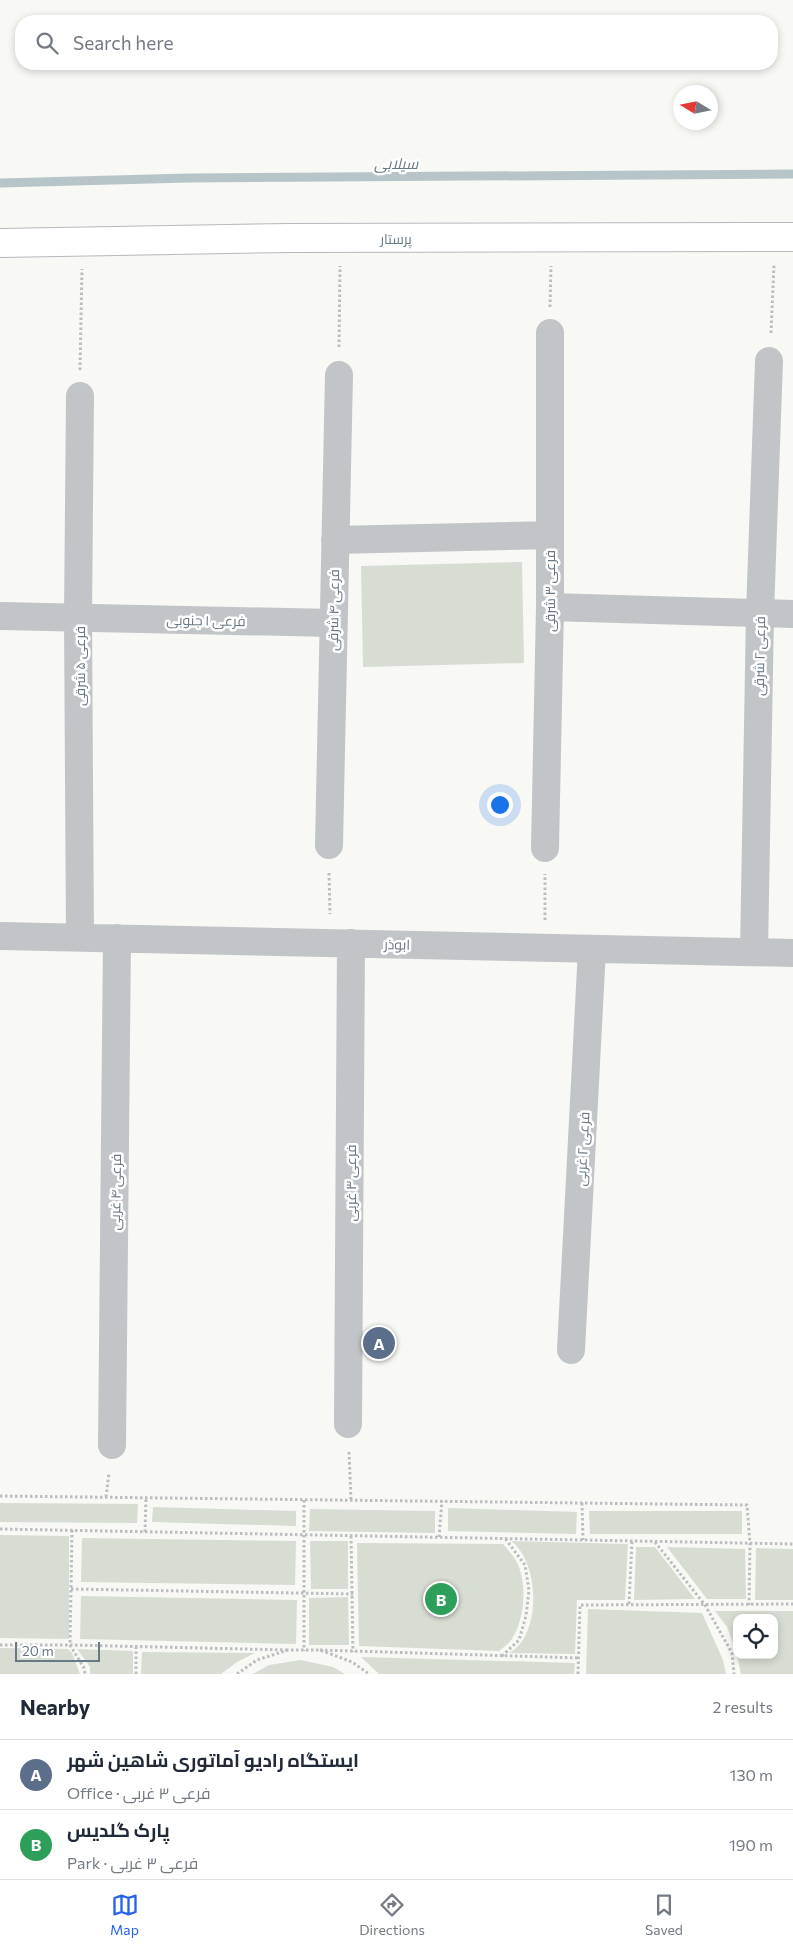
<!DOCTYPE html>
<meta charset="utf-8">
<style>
:root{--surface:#fff;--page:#f6f6f7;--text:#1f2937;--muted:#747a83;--line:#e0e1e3;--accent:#2563eb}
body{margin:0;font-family:Commissioner,Cairo,sans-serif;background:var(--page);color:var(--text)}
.controls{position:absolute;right:15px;bottom:15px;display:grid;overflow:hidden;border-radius:10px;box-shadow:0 2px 8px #0003}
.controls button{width:45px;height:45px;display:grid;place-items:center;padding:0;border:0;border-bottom:1px solid var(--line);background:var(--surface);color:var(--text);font:25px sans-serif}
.compass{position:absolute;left:673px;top:85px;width:45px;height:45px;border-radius:50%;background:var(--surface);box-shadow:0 2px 8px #0003;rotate:280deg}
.scale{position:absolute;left:15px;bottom:12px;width:85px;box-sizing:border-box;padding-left:5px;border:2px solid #687985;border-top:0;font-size:14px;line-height:18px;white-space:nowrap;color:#687985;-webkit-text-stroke:4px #fff;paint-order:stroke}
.you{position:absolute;left:499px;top:804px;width:18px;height:18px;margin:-12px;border:4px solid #fff;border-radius:50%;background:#1a73e8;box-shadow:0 0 0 8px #1a73e833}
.badge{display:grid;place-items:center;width:32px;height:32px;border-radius:50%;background:var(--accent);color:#fff;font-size:16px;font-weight:700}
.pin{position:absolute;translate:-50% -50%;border:2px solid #fff;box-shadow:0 1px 5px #0006}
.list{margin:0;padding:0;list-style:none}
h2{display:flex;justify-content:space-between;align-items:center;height:65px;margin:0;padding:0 20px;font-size:21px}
h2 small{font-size:16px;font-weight:400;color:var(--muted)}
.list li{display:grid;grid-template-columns:32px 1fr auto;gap:15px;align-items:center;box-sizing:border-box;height:70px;padding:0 20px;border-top:1px solid var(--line)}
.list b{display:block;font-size:19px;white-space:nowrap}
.list p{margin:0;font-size:16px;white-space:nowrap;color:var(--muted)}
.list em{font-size:16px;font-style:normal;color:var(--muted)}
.icon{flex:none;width:28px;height:28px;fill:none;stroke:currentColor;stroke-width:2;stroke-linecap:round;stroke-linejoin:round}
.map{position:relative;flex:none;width:793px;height:1674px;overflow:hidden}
.search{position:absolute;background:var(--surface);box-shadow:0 2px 8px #0003;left:15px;right:15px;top:15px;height:55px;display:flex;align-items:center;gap:12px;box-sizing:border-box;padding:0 18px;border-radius:20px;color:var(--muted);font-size:19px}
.sheet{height:205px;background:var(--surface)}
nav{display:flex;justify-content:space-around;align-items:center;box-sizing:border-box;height:70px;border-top:1px solid var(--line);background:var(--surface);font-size:14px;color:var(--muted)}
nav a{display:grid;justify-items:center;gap:2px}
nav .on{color:var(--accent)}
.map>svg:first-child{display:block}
.green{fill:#d8ddd4}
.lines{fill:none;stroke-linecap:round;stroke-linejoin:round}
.stream{stroke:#b8c5c8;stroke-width:9}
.major-casing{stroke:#b4b9bc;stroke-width:30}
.path{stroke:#bbbec0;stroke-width:3;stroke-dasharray:2.5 2.5;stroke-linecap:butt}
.minor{stroke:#c1c5c8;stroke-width:28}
.major{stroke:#fff;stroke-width:28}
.labels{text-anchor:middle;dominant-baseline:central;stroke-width:5;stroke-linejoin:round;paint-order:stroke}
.street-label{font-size:14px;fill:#687985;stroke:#fff}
.water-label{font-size:15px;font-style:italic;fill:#637a81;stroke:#fff}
</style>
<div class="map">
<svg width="793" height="1674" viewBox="0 0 793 1674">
<rect width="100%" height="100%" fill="#f8f8f5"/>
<path class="green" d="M522,562L524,663L363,667L361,566Z
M0,1503L138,1504L137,1523L0,1522Z
M153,1507L296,1511V1526L152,1522Z
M448,1508L577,1512L576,1534L448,1531Z
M310,1509L435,1511V1533L309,1531Z
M589,1511H742V1534H590Z
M0,1535L69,1536V1639L0,1638Z
M82,1538L296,1541L295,1585L81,1582Z
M310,1541H348V1589H311Z
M511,1541L628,1544L625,1600H577L575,1654L509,1653C542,1636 540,1562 511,1541Z
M357,1543L503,1544C507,1549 512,1554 515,1559C528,1579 525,1618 513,1637C510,1643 504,1647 499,1651L359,1646Z
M636,1547H655L695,1599L634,1600Z
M667,1547L745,1549L746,1599H707Z
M756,1548L793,1549V1600H755Z
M81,1596L297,1600L296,1644L80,1639Z
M348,1597L349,1645H309V1598Z
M588,1609L702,1613L723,1660L726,1674H586Z
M715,1611H793V1674H741L737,1655H774V1618H737V1654L727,1627Z
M0,1648L68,1649L72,1653L80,1674H0Z
M77,1649L133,1651V1674H90V1667Z
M142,1652L255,1653L237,1662L221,1674H141Z
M361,1657L575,1663L574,1674H379Z
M301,1660L333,1667L345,1674H253L269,1665Z"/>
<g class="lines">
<path class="stream" d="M0,183L188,178L793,174"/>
<defs>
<path id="major" d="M0,243L290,238L793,237"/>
</defs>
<use href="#major" class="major-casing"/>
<path class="path" d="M550,307L551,266
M771,333L774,264
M339,347L340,266
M80,370L82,269
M329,873L330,914
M545,920V874
M349,1452L351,1500
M0,1496L747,1505L750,1543L749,1605
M106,1497L109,1473
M304,1500V1651
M582,1503L583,1540
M0,1529L793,1544
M72,1530L70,1645L84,1668L85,1674
M145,1532L146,1498
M351,1536L353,1652
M439,1537L442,1501
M655,1542L705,1605L732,1653L734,1674
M71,1589L353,1594
M629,1604L632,1541
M0,1645H70L288,1650
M320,1650L579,1658
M502,1656L519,1640L526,1616L529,1590L525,1565L505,1538
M136,1674V1647
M237,1674L257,1660L288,1650H320L352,1662L369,1674
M578,1674L580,1605L793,1604"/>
<path class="minor" d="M80,396L78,618L80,937
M335,540L550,535
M550,607L793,614
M0,616L333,623
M329,845L339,375
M545,848L550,607V333
M0,936L793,953
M754,952L760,613L769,361
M571,1350L592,949
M348,1424L351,943
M112,1445L117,938"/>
<use href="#major" class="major"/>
</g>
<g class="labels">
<g class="street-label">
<text x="396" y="238">پرستار</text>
<text transform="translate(549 591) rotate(-90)">فرعی ۳ شرقی</text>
<text transform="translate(333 610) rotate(-89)">فرعی ۴ شرقی</text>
<text transform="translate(206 620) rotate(1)">فرعی ۱ جنوبی</text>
<text transform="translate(759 656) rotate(-89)">فرعی ۲ شرقی</text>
<text transform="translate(79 666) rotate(-90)">فرعی ۵ شرقی</text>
<text transform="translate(397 944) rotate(1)">ابوذر</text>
<text transform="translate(582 1149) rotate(-87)">فرعی ۲ غربی</text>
<text transform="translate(350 1183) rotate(-90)">فرعی ۳ غربی</text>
<text transform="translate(115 1192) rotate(-89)">فرعی ۴ غربی</text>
</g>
<g class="water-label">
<text x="396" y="163">سیلابی</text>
</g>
</g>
</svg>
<div class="controls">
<button><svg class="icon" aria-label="locate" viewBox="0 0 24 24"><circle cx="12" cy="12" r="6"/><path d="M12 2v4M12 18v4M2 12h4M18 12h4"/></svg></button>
</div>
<svg class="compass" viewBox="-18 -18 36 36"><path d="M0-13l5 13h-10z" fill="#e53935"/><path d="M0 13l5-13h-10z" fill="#747a83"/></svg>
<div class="scale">20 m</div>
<div class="you"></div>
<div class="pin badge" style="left:379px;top:1343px;background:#5c6f8a">A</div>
<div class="pin badge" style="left:441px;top:1599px;background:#2e9e5b">B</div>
<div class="search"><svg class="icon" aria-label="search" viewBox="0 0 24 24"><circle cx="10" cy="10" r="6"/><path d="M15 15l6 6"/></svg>Search here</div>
</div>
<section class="sheet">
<h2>Nearby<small>2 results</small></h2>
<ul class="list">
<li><span class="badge" style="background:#5c6f8a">A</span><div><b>ایستگاه رادیو آماتوری شاهین شهر</b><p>Office · فرعی ۳ غربی</p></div><em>130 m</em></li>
<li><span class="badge" style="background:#2e9e5b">B</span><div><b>پارک گلدیس</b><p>Park · فرعی ۳ غربی</p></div><em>190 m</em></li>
</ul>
</section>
<nav>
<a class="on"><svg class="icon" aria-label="map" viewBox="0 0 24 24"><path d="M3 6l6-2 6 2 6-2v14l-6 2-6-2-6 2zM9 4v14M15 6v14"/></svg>Map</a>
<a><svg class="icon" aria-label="directions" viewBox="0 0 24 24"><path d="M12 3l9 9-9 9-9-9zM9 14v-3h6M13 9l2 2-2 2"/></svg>Directions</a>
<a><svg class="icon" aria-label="saved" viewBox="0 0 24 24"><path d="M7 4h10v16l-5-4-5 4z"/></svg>Saved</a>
</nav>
